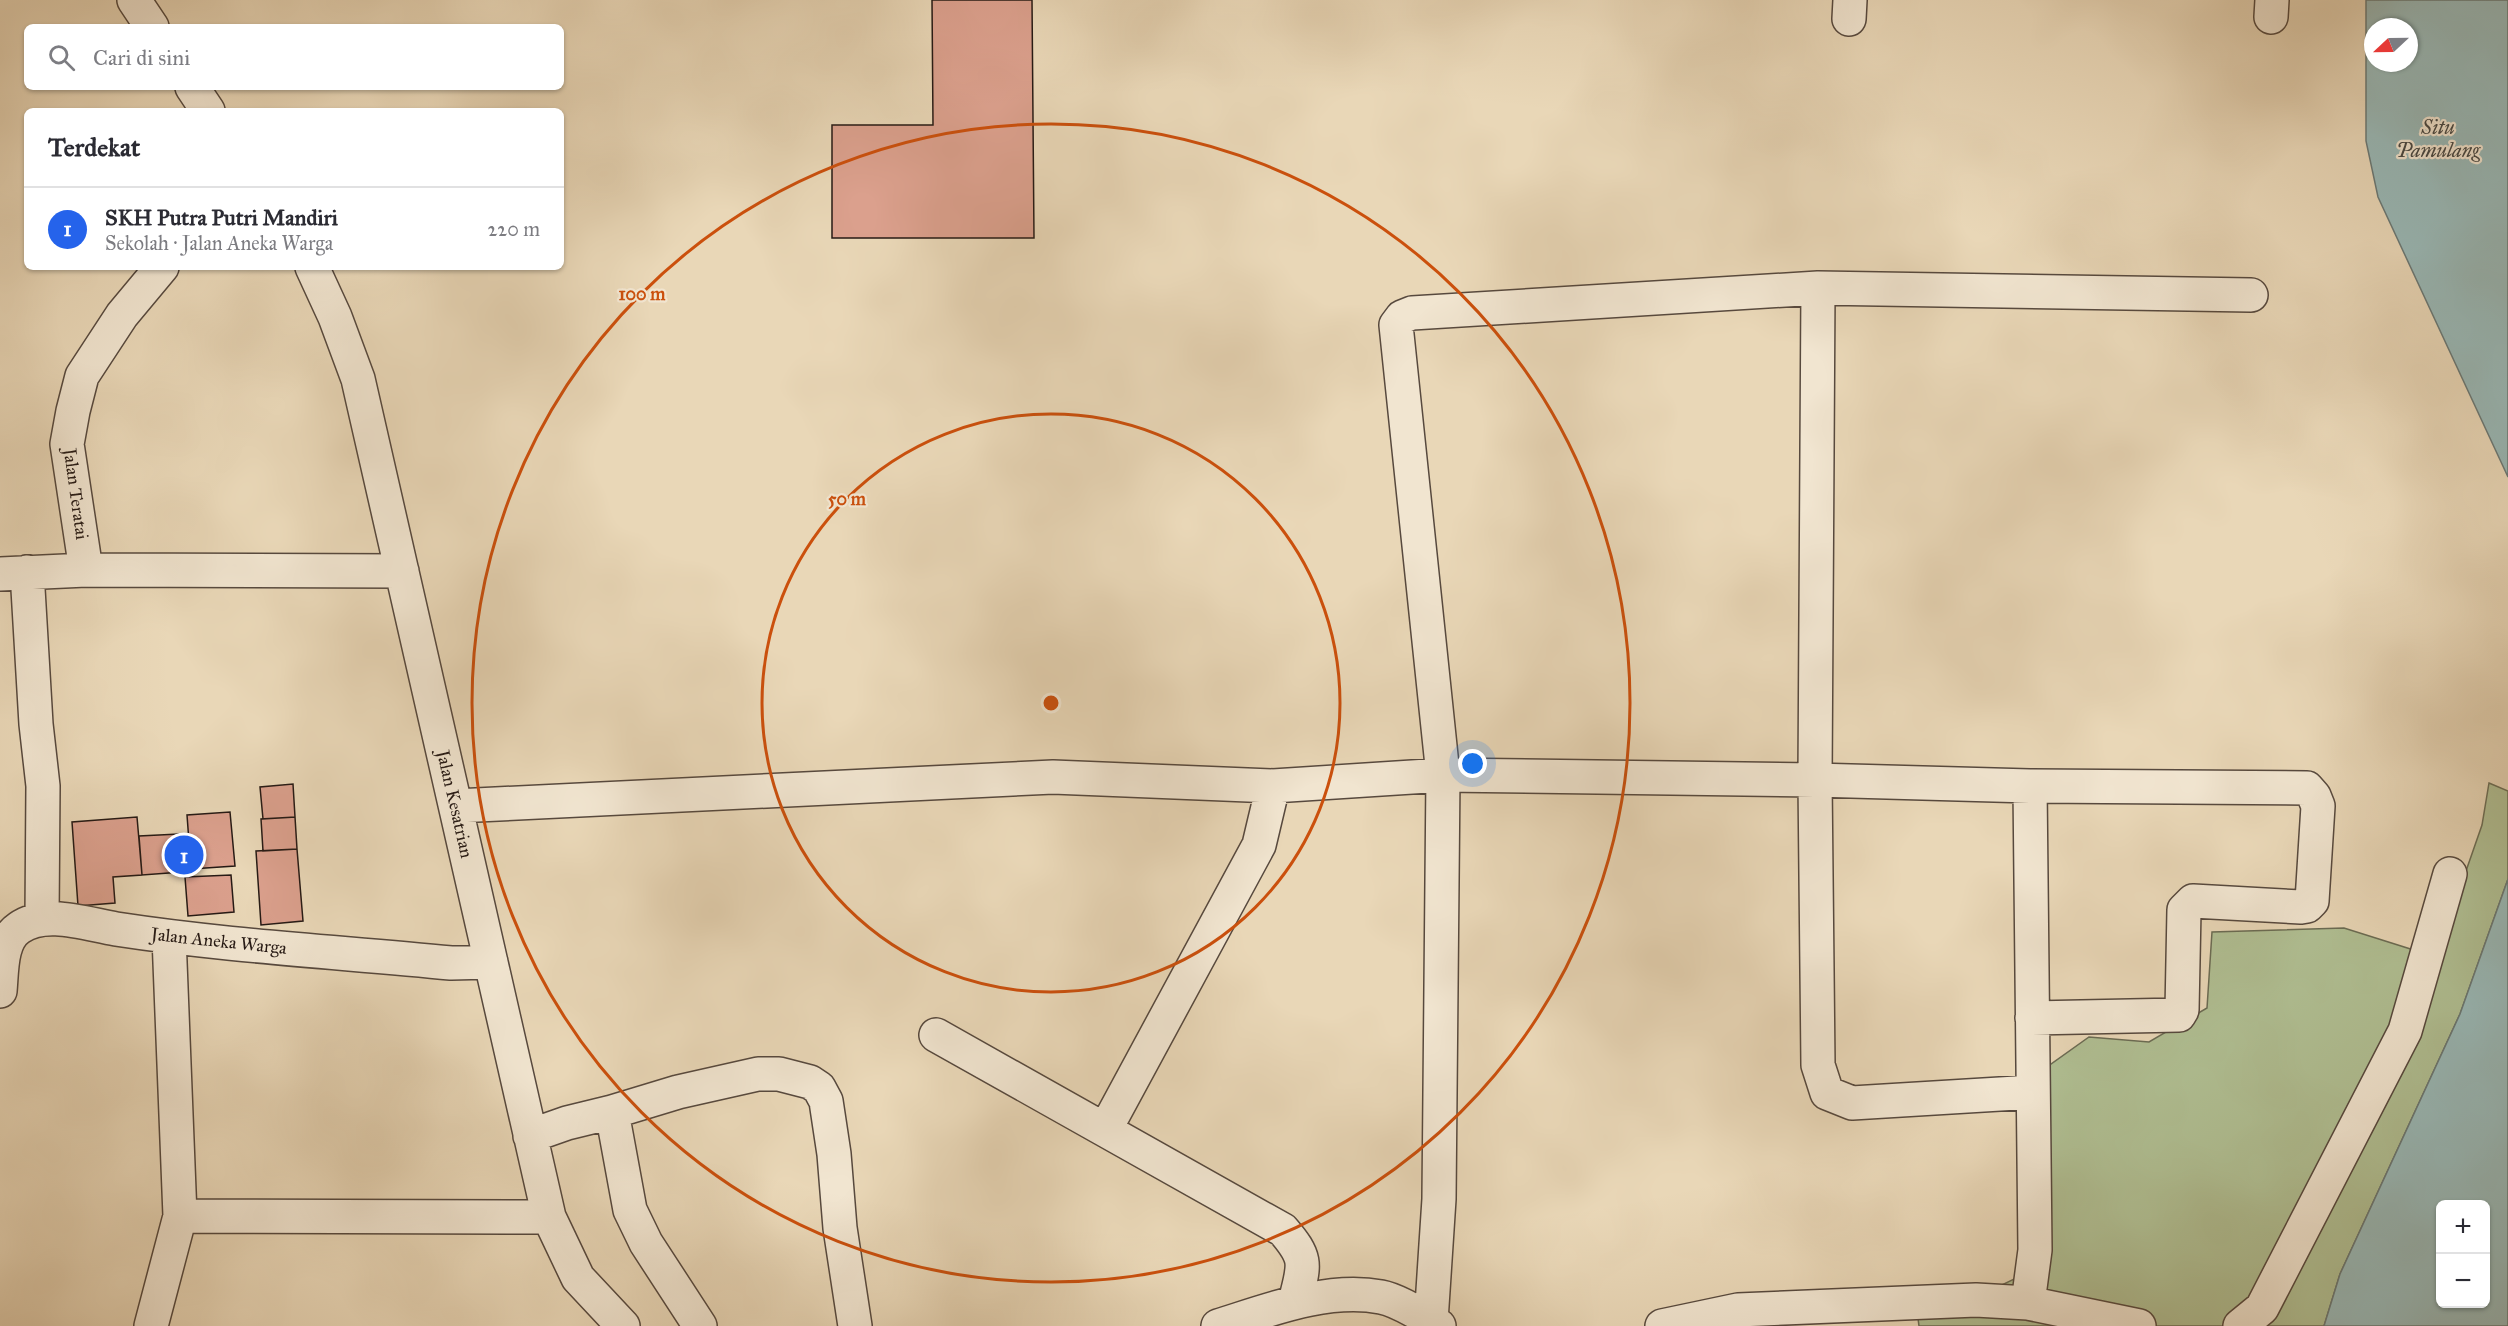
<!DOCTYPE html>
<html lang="id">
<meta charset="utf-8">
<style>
:root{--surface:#fff;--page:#f7f7f7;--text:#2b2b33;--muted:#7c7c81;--line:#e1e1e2;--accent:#2563eb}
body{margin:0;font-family:"IM FELL Great Primer",serif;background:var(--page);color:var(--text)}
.controls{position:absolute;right:18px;bottom:18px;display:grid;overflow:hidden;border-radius:9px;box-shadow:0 2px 4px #0004}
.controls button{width:54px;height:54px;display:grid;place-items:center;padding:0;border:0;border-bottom:2px solid var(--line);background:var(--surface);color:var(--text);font:30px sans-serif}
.compass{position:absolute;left:2364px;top:18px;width:54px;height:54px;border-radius:50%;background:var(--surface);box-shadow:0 2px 4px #0004;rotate:248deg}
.you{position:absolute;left:1473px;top:764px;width:21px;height:21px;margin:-15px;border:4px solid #fff;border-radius:50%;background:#1a73e8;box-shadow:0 0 0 9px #1a73e833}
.badge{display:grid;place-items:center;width:39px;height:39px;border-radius:50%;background:var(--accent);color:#fff;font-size:20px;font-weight:700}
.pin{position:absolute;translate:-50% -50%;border:3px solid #fff;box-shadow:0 2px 6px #0006}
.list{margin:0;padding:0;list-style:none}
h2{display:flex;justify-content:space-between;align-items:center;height:78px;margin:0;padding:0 24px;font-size:26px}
h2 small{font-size:20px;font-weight:400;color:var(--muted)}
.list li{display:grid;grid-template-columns:39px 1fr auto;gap:18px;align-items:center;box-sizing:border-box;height:84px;padding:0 24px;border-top:2px solid var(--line)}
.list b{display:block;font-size:22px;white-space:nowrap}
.list p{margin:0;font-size:20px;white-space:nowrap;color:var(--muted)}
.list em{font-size:20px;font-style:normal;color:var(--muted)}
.icon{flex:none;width:33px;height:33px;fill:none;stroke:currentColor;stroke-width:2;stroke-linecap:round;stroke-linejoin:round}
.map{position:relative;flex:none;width:2508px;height:1326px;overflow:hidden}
.search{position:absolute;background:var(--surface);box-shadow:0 2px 4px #0004;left:24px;top:24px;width:540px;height:66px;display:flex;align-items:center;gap:15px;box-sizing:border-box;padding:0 21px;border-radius:9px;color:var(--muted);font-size:22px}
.panel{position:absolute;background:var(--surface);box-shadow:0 2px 4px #0004;left:24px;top:108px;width:540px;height:162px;border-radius:9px}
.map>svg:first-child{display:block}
.green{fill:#b0bf93;stroke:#6b6c54;stroke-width:1.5}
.water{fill:#99b8b6;stroke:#6b7976;stroke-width:1.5;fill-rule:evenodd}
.building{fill:#dba08d;stroke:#261a15;stroke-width:1.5}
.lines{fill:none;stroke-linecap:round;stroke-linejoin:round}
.minor-casing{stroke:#57493e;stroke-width:36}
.minor{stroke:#f1e5d0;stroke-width:33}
.ring{fill:none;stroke:#cb500d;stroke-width:3}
.labels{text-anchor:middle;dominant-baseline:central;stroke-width:4.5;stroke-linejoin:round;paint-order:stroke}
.street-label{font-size:18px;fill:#261a15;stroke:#f1e5d0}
.water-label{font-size:20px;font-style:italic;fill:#484945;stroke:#f1e5d0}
.centre{fill:#cb500d;stroke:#f1e5d0;stroke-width:3}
.ring-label{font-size:18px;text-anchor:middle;font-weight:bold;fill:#cb500d;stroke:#f1e5d0;stroke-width:4.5;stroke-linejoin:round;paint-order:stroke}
</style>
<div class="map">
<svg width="2508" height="1326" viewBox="0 0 2508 1326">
<rect width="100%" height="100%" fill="#e9d7b7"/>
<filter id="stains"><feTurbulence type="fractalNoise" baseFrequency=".00333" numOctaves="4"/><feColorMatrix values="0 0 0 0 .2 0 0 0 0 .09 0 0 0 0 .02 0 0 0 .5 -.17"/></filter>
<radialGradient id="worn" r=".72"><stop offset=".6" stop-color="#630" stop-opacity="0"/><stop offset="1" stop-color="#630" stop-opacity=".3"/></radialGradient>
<path class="green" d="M2489,783L2508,791V879L2460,1014L2340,1274L2324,1326H1919L1917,1311L1977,1297L2035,1269L2047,1067L2089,1037L2149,1042L2207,1008L2212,932L2344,928L2436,957L2482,825Z"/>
<path class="water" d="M2366,0H2508V477L2378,197L2366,141ZM2373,27H2409V63H2373Z
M2508,879V1326H2324L2340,1274L2460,1014ZM2440,1204H2486V1304H2440Z"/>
<path class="building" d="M932,0H1032L1034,238H832V125H933Z
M293,784L295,817L263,819L260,787Z
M230,812L235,866L191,869L187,815Z
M137,817L142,875L113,877L115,903L78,906L72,822Z
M295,817L297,849L263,851L261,819Z
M179,834L182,872L142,875L139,836Z
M297,849L303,921L261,925L256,851Z
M231,875L234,912L188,916L185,877Z"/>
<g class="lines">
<defs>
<path id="minor" d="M134,0L152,27
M2271,17L2272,0
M1849,19L1850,0
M192,87L208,111
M312,267L335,317L358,379L549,1217L578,1278L623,1326
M1818,288L1815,780L1818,1065L1827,1093L1852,1103L2033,1092
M86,570L67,444L73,411L82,376L122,315L162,267
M27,572L36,724L43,786L42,918
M0,574L86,570L402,571
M456,806L1053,777L1273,786L1443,775L1815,780L2030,786L2307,788L2314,796L2318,806L2312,901L2307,906L2301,907L2193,901L2184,910L2182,1010L2179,1015L2032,1018
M0,991C2,971 0,941 19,928C45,909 86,924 116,929C227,946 339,952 451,963L491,962
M936,1035L1283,1230C1309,1260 1304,1265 1295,1302
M612,1112L678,1092L758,1074H779L810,1082L819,1088L826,1101L834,1154L840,1228L855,1326
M1105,1130L1259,845L1273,786
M530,1136L567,1123L612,1112L630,1210L646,1243L700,1326
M180,1216L549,1217
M2028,1303L2035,1250L2030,786
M1431,1321L1439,1199L1443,775L1396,325L1402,317L1412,313L1818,288L2251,295
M151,1326L180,1216L169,937
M1218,1326C1269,1310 1327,1287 1381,1297C1397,1300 1425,1317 1439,1326
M1662,1326L1738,1310L1976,1300L2028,1303L2139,1326
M2240,1326L2262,1308L2405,1031L2450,874"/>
</defs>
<use href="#minor" class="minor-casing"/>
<use href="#minor" class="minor"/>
</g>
<g class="ring">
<circle cx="1051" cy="703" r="289"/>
<circle cx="1051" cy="703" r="579"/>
</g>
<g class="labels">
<g class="street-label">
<text transform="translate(76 494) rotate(82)">Jalan Teratai</text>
<text transform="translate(455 804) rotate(77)">Jalan Kesatrian</text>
<text transform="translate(219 941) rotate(6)">Jalan Aneka Warga</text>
</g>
<g class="water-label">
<text x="2438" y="127">Situ<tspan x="2438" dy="23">Pamulang</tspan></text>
</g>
</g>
<circle cx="1051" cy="703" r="9" class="centre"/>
<g class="ring-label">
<text x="642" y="300">100 m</text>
<text x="847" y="505">50 m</text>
</g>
<rect width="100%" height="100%" filter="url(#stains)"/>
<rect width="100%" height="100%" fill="url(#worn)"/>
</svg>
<div class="controls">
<button>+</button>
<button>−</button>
</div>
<svg class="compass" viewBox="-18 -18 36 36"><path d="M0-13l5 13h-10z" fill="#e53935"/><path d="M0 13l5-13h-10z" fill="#7c7c81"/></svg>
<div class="you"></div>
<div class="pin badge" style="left:184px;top:855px">1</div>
<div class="search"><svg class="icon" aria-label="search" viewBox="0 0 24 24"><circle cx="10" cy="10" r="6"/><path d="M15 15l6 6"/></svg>Cari di sini</div>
<section class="panel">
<h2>Terdekat<small></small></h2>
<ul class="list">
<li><span class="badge">1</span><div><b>SKH Putra Putri Mandiri</b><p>Sekolah · Jalan Aneka Warga</p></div><em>220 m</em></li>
</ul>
</section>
</div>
